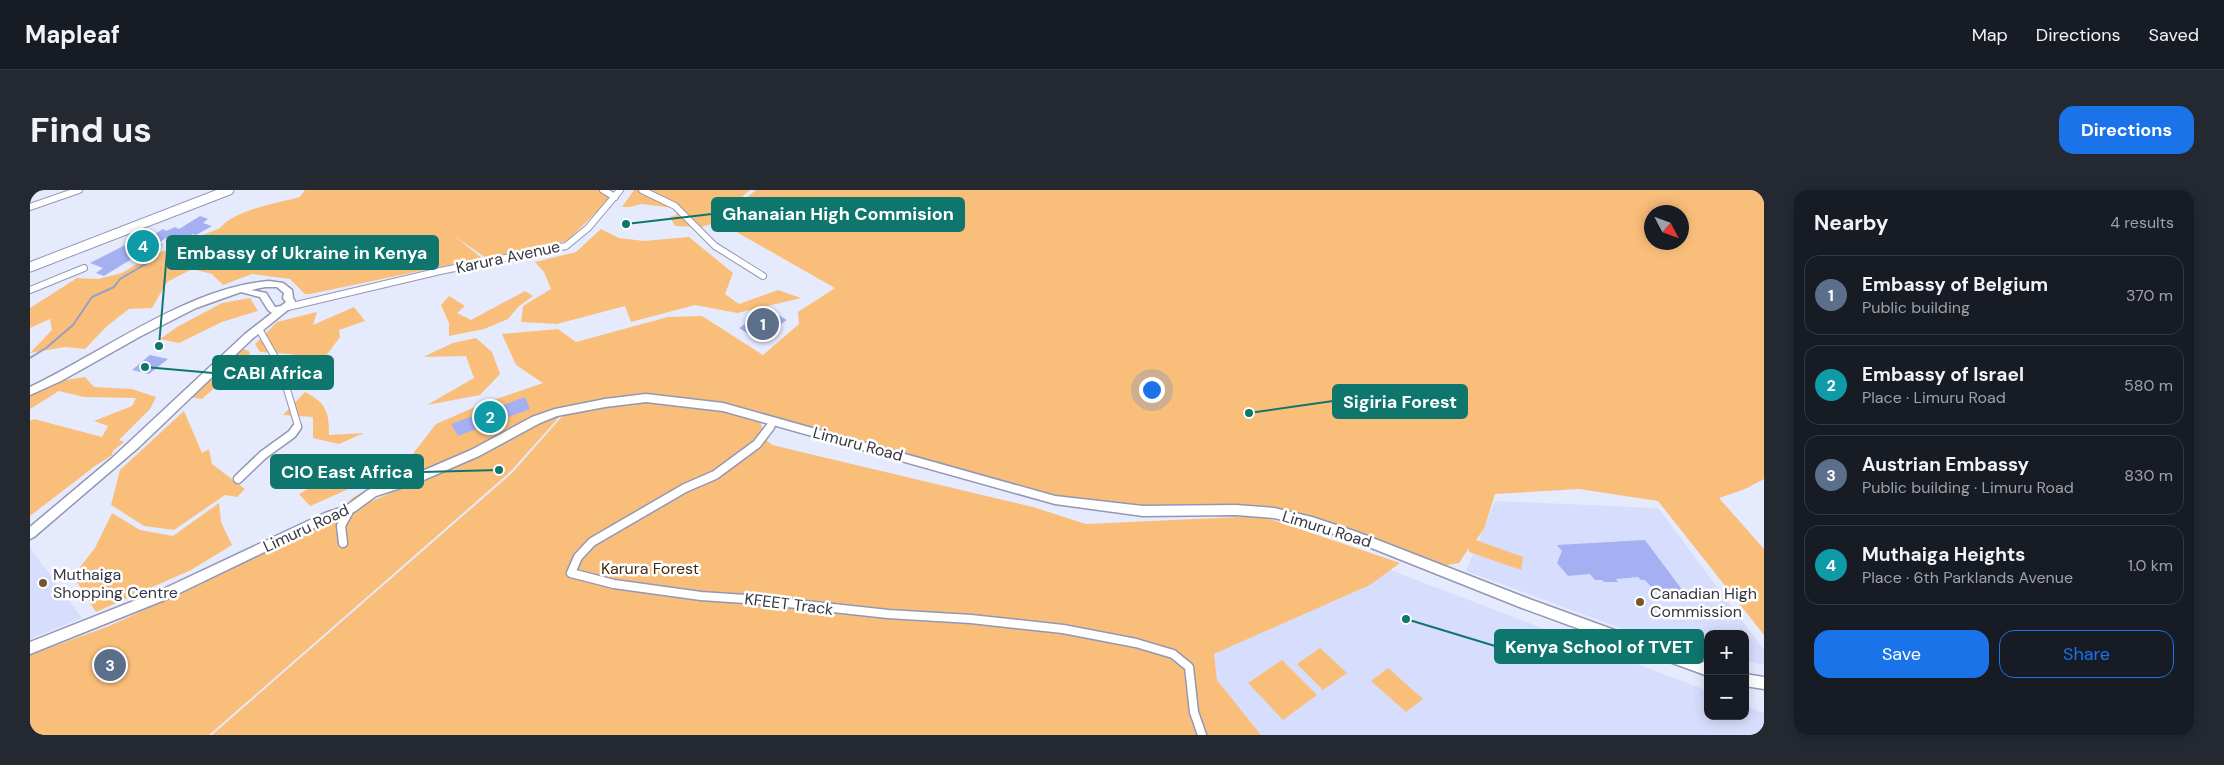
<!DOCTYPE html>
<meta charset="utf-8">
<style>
:root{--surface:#171b24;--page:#242831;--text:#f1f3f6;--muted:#9ea1a6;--line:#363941;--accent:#1a73e8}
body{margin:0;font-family:"DM Sans",sans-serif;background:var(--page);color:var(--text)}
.controls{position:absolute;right:15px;bottom:15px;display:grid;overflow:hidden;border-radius:10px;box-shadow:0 2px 12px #0003}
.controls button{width:45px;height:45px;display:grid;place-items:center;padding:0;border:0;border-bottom:1px solid var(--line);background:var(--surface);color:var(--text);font:25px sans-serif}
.compass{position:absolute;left:1614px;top:15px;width:45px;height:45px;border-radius:50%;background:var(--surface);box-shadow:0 2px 12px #0003;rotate:131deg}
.you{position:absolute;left:1121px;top:199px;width:18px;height:18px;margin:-12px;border:4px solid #fff;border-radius:50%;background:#1a73e8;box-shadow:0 0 0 8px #1a73e833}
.badge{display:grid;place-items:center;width:32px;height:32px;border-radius:50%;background:var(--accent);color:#fff;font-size:16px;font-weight:700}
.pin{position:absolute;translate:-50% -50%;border:2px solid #fff;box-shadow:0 1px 5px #0006}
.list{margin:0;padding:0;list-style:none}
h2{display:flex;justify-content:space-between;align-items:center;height:65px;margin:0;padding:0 20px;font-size:21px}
h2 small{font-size:16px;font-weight:400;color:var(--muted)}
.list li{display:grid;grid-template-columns:32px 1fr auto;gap:15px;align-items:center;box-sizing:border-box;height:80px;margin:0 10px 10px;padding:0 10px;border:1px solid var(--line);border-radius:15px}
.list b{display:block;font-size:19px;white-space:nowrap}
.list p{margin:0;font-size:16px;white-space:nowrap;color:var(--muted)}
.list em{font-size:16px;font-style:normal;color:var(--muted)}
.actions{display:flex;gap:10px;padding:15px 20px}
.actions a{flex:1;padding:11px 0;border:1px solid var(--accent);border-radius:15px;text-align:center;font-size:18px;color:var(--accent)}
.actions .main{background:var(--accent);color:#fff}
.map{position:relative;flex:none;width:1734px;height:545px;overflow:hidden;border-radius:15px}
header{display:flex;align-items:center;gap:30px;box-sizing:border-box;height:70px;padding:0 25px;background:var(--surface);border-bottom:1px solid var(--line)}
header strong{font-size:24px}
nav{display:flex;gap:28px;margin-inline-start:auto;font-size:18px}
.intro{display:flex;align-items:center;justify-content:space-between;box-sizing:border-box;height:120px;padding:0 30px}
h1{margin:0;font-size:35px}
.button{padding:12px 22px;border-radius:15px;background:var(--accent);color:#fff;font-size:18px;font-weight:700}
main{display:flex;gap:30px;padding:0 30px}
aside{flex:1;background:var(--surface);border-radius:15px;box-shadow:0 2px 12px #0003}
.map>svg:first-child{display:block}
.built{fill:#d7ddfc}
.green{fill:#fabe7b;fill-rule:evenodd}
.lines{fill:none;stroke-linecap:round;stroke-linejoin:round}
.stream{stroke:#979ec6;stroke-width:2}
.building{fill:#a5b0f2}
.minor-far1-casing{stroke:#9297b5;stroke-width:8}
.minor-casing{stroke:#9297b5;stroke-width:11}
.tertiary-casing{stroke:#9297b5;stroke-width:11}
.secondary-casing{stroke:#9297b5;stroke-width:3}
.minor-far1{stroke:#fff;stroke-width:6}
.minor{stroke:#fff;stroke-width:8}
.tertiary{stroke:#fff;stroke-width:9}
.secondary{fill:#fff;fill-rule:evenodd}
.poi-dot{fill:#78552e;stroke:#fff;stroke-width:2}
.labels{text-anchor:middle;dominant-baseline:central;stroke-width:5;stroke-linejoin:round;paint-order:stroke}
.street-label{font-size:16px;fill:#353744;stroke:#fff}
.park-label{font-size:16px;fill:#462c0b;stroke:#fff}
.poi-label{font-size:16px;fill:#353744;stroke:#fff;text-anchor:start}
.leader{fill:none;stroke:#0f766e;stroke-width:2}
.callout-dot{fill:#0f766e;stroke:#fff;stroke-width:2}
.callout{fill:#0f766e;stroke:#0f766e;stroke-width:2}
.callout-label{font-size:18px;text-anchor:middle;font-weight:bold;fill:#fff}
</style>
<header>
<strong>Mapleaf</strong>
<nav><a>Map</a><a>Directions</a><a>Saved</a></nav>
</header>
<div class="intro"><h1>Find us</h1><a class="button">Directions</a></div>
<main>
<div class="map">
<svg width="1734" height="545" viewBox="0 0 1734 545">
<rect width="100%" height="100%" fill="#e6eafd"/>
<path class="built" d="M1465,311L1628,318L1734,460V475L1715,471V444H1678V462L1623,450L1436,381Z
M0,358L52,428L0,449Z
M1360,380L1678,501V526H1715V516L1734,523V545H1231L1187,490L1184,464L1340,395Z"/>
<path class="green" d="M275,0H581L586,3L537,51L456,68L423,45L452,68L280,104H275L260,89L222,84L193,95L182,84L162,79L137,92L122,118L99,119L77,136L55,159L35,157L0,163L22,140L20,129L0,138V118L47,88L68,89L92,83L119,67L190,38C205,20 247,13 270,7Z
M604,0H720L687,28L682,34L671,37L645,36L640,27L647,25L645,18L611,14L600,17H592Z
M726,0H1734V289L1715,299L1689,308L1734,359V445L1628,311L1549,299L1465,304L1454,339L1446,350L1493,367L1491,380L1439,362V358L1429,373L1400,378L1236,321L1066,317L677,216L659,215L730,230L735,249L742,255L1003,317L1056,334L1231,326L1370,373L1340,395L1184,464L1187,490L1231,545H182L482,283L536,222L550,216L485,239L428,268L316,312L372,278L406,234L452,214L513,193L486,175L472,144L528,139L546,152L638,127L672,126L733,165L769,134L768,122L805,98L687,31ZM1622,22H1652V52H1622Z
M571,39L589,48L614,51L659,47L703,83L695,104L709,114L748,100L771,108L707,123L665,115L601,132L595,116L527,134L491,132L493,116L521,99L514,82L505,72L546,62Z
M495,101L503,106L488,117L478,129L454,139L419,146V133L411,115L419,106L435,116L427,123L441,130Z
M220,108L228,121L192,132L149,153L130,149L147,137L192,113Z
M324,117L335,131L309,140L310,147L292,171L260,164L230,162L225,154L247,132L287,122L283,135Z
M446,148L462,162L470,184L450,205L397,215L444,188L436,166L393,167L423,153Z
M213,159L219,161L220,166L172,209L160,207Z
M55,187L64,197L102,199L126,207L120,219L89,250L94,252L83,261L82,265L65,276L0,326V231L4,229L72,247L78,236L64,231L102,216L106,208L54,207L29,201L0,219V203L23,192Z
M275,202C296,213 299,221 299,245L334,243L309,254L283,248V227L253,225Z
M154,221L172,263L179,259L182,274L215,299L207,307L195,305L144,340L114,336L81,315L90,280Z
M532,224L480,282L179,545H0V465L79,436L179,390L276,340L447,265L484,245Z
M307,282L321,298L280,316L269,304Z
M189,313L191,332L202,355L161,380L66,422L43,386L65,358L82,323L110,340L143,346Z
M1290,458L1317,483L1293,500L1267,474Z
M1252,470L1287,505L1253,530L1218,493Z
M1358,478L1393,509L1376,522L1341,491Z"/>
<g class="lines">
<path class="stream" d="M0,168L16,158L43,135L62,107L84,97L90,89L126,68"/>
</g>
<path class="building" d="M170,26L178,29L173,33L182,36L166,45L163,44L152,49L141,45L128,53L133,55L125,60L118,64L113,62L74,86L66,83L73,78L60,73L105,50L114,51L133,39L136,41L145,37L149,39Z
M738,119L757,130L728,150L709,138Z
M120,165L138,169L119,184L102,180Z
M495,207L500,219L428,246L421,234Z
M1615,350L1653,401H1647L1649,403H1634L1625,401L1615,390H1611L1608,387L1586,389L1588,392H1574L1572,390H1565L1560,384L1538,386L1527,373L1532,361L1527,355Z"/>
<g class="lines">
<defs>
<path id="minor-far1" d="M573,0L585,7
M612,0L645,16L685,56L733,86
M0,17L49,0
M0,100L54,78
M258,117L410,81L536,56L558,38L590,0
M229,139L250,176L268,236L266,238
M739,238L744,232"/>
<path id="minor" d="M740,237L727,254L685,285L655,298L562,352L548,367L541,383L584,394L671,406L730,410L858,424L941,429L1033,439L1106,453L1143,464L1159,477L1164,522L1172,545
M208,289L233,265L262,244L267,237
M313,353L311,336L320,319"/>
<path id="tertiary" d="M0,77L199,0"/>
<path id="secondary" d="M239,91L253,93L262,100L263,108L266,113L264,115L222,149L109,257L4,347L0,349V337L81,269L215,144L242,123L238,120L230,107L211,102L166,118L111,146L31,191L0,205V197C74,162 157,98 239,91ZM235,97H247L254,103L253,108L256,112L251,116L245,117L236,103L221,100Z
M616,204L693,213L1025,306L1113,316L1206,315L1244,318L1282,327L1327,342L1502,410L1678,474V486L1492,418L1319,349L1282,337L1244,328L1206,325L1113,326L1025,314L693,221L616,212L575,217L527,226L510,233L449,266L389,292L346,306L324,322L303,329L137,409L0,464V452L129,401L295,323L316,316L338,300L381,286L441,260L502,227L525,219L575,209Z
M1715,484L1734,487V499L1715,496Z"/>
</defs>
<use href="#minor-far1" class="minor-far1-casing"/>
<use href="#minor" class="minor-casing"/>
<use href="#tertiary" class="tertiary-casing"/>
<use href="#secondary" class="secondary-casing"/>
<use href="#minor-far1" class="minor-far1"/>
<use href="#minor" class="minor"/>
<use href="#tertiary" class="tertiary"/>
<use href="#secondary" class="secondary"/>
</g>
<g class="poi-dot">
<circle cx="13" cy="393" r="5"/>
<circle cx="1610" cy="412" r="5"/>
</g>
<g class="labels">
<g class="street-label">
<text transform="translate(478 67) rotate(-12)">Karura Avenue</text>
<text transform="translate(828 254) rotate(15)">Limuru Road</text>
<text transform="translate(276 338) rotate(-25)">Limuru Road</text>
<text transform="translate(1297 339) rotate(17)">Limuru Road</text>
<text transform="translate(759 414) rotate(7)">KFEET Track</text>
</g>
<g class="park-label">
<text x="620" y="378">Karura Forest</text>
</g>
<g class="poi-label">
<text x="23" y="384">Muthaiga<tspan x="23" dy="18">Shopping Centre</tspan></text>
<text x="1620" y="403">Canadian High<tspan x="1620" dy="18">Commission</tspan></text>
</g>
</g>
<path class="leader" d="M596 34L682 24M129 156L137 62M115 177L183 183M1219 223L1303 211M469 280L393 282M1376 429L1465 456"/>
<g class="callout-dot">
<circle cx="596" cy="34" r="5"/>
<circle cx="129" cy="156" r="5"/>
<circle cx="115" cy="177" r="5"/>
<circle cx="1219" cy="223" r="5"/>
<circle cx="469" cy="280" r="5"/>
<circle cx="1376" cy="429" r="5"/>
</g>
<g class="callout">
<rect x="682" y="8" width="252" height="33" rx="5"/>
<rect x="137" y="46" width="271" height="33" rx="5"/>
<rect x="183" y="166" width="120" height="33" rx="5"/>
<rect x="1303" y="195" width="134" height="33" rx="5"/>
<rect x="241" y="265" width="152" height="33" rx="5"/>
<rect x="1465" y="440" width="208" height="33" rx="5"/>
</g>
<g class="callout-label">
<text x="808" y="30">Ghanaian High Commision</text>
<text x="272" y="69">Embassy of Ukraine in Kenya</text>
<text x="243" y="189">CABI Africa</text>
<text x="1370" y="218">Sigiria Forest</text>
<text x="317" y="288">CIO East Africa</text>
<text x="1569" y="463">Kenya School of TVET</text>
</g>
</svg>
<div class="controls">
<button>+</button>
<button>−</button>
</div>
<svg class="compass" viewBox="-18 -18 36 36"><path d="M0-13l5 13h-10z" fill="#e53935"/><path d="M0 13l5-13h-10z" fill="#9ea1a6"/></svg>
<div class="you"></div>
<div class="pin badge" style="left:733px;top:134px;background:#5c6f8a">1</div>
<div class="pin badge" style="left:460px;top:227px;background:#0f9aa8">2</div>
<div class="pin badge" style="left:80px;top:475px;background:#5c6f8a">3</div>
<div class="pin badge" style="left:113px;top:56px;background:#0f9aa8">4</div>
</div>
<aside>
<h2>Nearby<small>4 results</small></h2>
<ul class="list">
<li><span class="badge" style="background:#5c6f8a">1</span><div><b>Embassy of Belgium</b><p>Public building</p></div><em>370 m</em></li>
<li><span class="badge" style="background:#0f9aa8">2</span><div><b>Embassy of Israel</b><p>Place · Limuru Road</p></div><em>580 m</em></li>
<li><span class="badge" style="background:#5c6f8a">3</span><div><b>Austrian Embassy</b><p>Public building · Limuru Road</p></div><em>830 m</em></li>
<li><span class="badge" style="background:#0f9aa8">4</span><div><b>Muthaiga Heights</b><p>Place · 6th Parklands Avenue</p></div><em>1.0 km</em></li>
</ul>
<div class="actions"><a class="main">Save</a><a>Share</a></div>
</aside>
</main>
